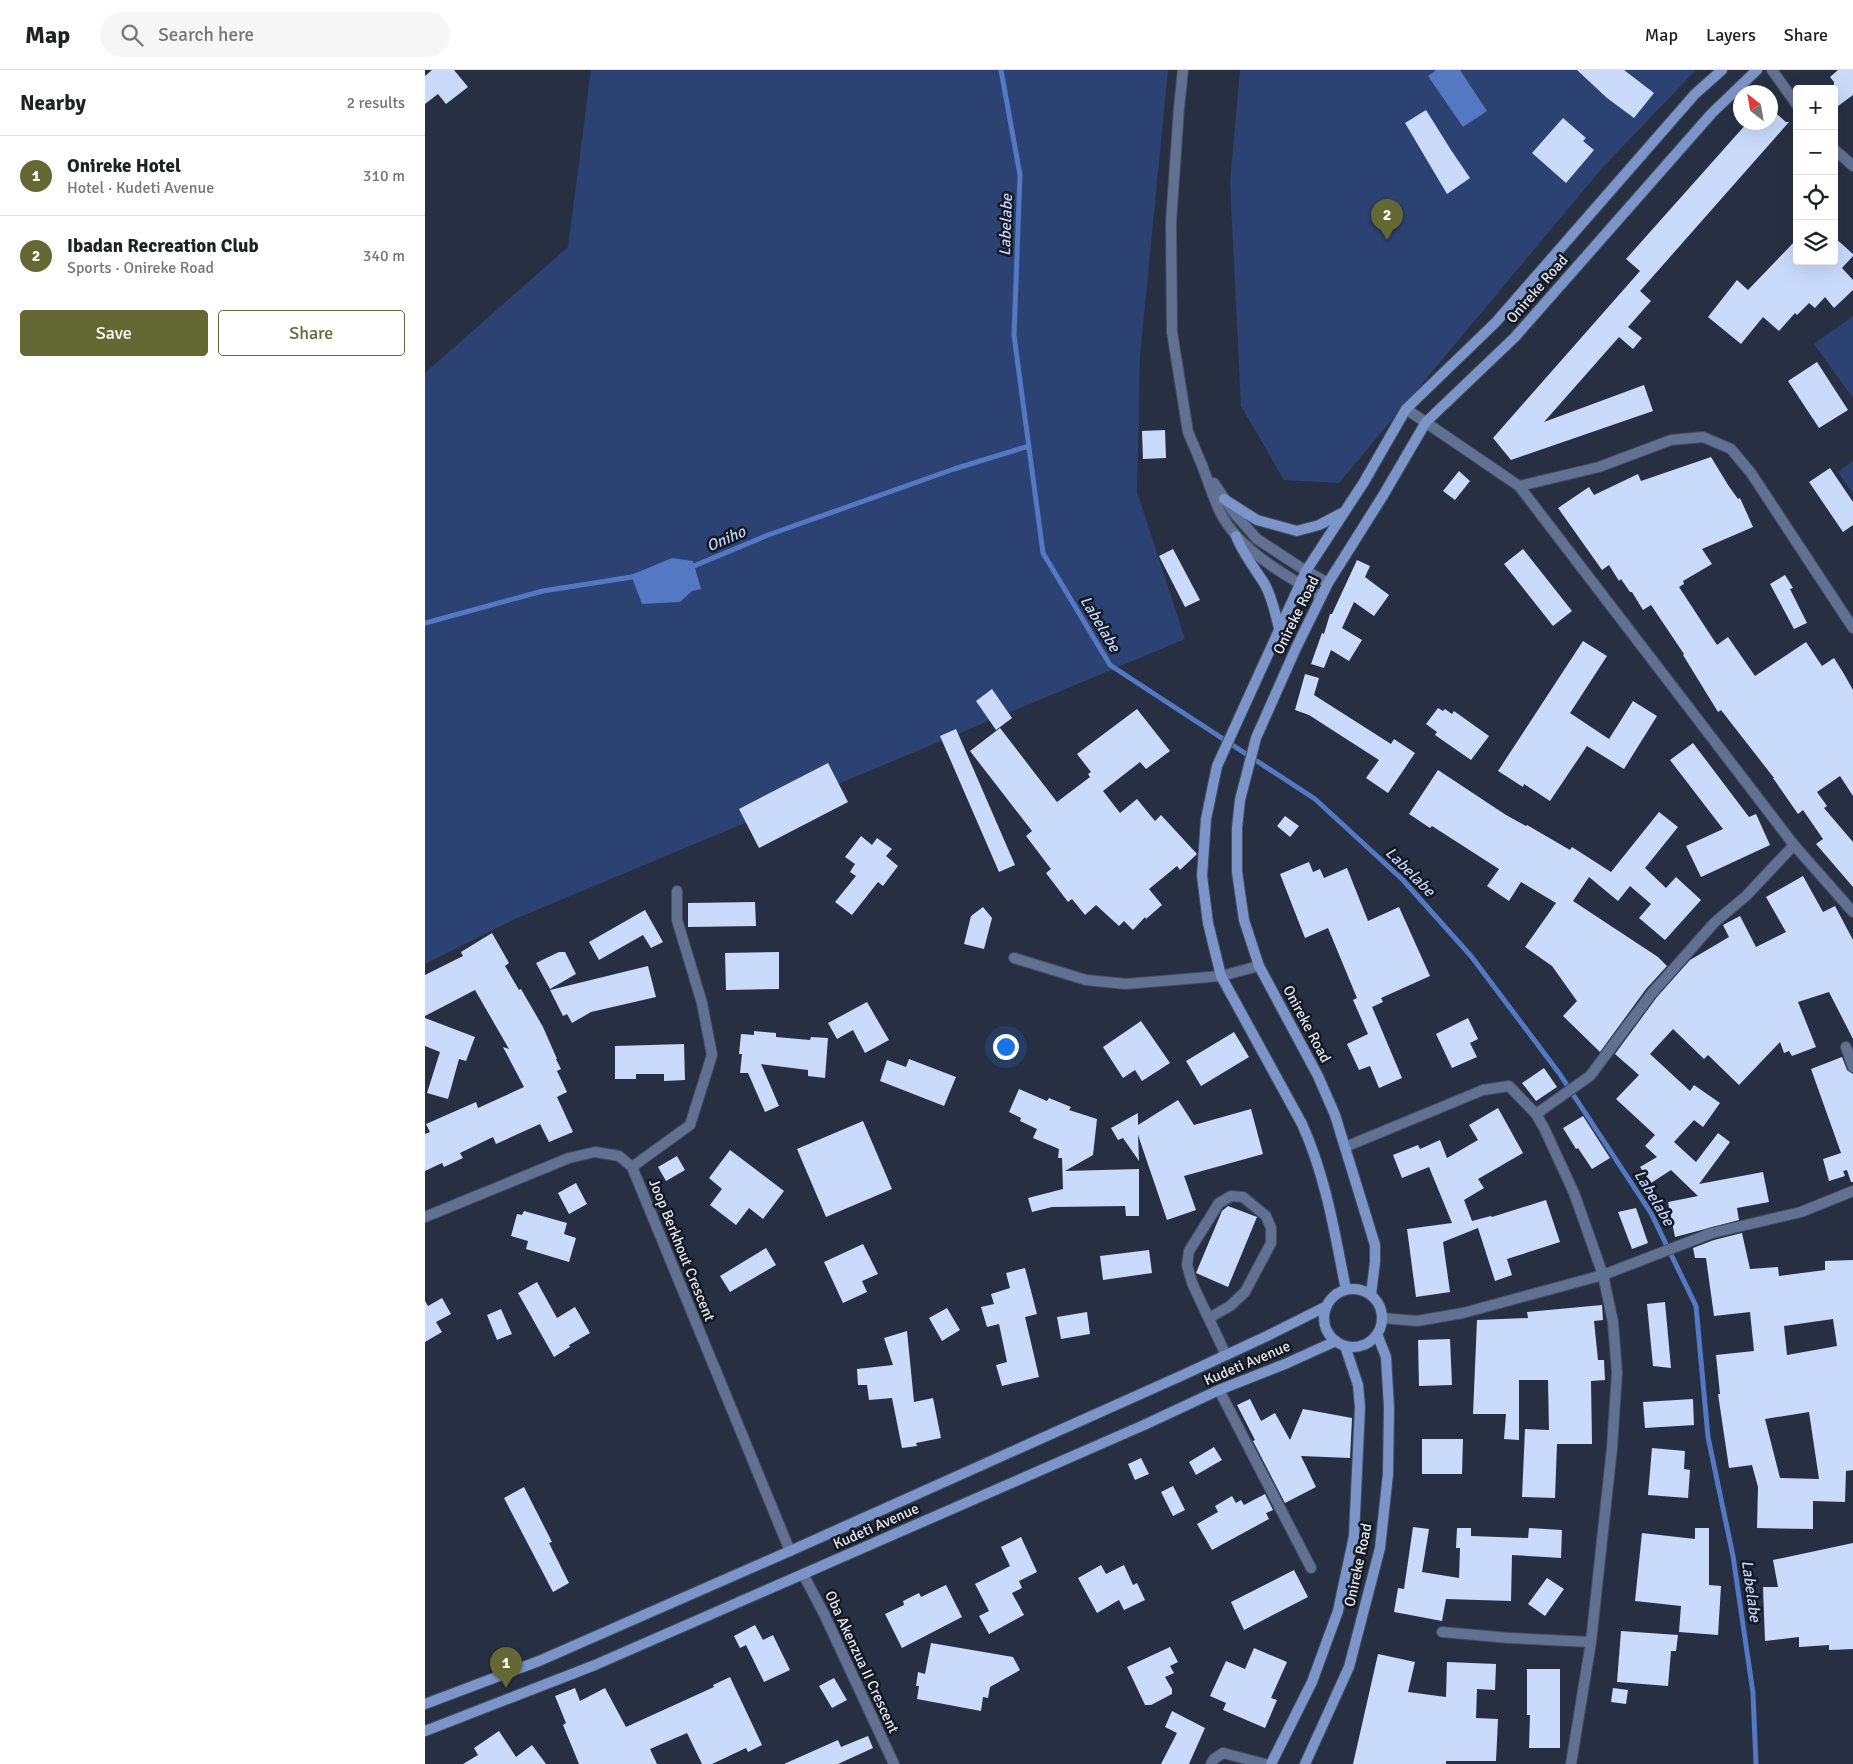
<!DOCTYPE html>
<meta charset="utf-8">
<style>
:root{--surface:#fff;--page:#f6f6f6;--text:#202124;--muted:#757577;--line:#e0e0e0;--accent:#646934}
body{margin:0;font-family:Signika,sans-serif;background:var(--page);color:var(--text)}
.controls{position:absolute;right:15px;top:15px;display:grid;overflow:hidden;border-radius:5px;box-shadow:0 5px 20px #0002}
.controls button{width:45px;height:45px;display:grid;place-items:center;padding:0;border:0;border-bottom:1px solid var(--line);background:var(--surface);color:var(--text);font:25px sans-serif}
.compass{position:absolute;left:1308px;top:15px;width:45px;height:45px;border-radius:50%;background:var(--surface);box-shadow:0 5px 20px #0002;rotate:329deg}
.you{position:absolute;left:580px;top:976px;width:18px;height:18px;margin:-12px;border:4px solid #fff;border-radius:50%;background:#1a73e8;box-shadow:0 0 0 8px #1a73e833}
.badge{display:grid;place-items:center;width:32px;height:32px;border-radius:50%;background:var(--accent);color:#fff;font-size:16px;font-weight:700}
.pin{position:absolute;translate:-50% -41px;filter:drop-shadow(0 1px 2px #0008)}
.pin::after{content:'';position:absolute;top:26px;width:18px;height:15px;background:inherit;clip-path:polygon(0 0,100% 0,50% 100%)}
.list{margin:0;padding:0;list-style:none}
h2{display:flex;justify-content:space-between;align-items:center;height:65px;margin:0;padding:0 20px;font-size:21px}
h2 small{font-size:16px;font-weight:400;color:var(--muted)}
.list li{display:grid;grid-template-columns:32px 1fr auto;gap:15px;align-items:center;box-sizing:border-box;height:80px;padding:0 20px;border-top:1px solid var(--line)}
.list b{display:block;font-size:19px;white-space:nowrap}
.list p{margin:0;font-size:16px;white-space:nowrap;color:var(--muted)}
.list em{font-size:16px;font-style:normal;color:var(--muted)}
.actions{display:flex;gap:10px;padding:15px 20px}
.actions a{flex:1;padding:11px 0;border:1px solid var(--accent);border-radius:5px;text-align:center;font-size:18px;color:var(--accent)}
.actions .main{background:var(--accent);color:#fff}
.icon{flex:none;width:28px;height:28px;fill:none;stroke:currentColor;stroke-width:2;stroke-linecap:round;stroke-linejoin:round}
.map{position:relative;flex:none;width:1428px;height:1694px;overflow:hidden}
header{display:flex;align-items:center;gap:30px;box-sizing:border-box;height:70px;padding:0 25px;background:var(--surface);border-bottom:1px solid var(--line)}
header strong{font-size:24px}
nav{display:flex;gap:28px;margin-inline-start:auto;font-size:18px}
.search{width:350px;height:45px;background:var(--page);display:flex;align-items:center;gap:12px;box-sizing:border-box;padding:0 18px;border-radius:28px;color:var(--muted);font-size:19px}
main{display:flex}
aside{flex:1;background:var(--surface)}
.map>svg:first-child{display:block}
.green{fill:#2b4272}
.water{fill:#5578c3}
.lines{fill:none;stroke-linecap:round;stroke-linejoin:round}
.stream{stroke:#5578c3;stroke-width:5}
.building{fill:#c9dafb;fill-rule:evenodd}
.service-casing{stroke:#444d5f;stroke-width:12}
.minor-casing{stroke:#444d5f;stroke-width:12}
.tertiary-casing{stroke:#444d5f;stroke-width:12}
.secondary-casing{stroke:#444d5f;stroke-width:12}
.service{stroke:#617192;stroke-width:10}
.minor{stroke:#617192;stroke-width:10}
.tertiary{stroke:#617192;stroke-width:10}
.secondary{stroke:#7c95c9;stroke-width:10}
.labels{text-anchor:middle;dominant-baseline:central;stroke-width:5;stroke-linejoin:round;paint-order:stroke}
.street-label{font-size:15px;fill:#dfe5f2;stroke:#141921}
.water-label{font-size:16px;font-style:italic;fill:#bed2fb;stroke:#141921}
</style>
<header>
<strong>Map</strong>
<div class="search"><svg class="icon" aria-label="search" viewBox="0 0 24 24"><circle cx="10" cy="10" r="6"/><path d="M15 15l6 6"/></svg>Search here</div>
<nav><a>Map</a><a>Layers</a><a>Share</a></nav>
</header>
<main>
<aside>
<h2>Nearby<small>2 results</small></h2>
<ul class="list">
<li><span class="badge">1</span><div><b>Onireke Hotel</b><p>Hotel · Kudeti Avenue</p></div><em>310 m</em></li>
<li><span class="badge">2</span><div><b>Ibadan Recreation Club</b><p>Sports · Onireke Road</p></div><em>340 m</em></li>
</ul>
<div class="actions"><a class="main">Save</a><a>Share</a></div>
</aside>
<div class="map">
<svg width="1428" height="1694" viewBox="0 0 1428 1694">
<rect width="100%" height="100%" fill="#273043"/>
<path class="green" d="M166,0H743L715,286L712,422L760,569L90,849L0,894V303L143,177Z
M815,0H1271L1178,97L914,413L859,410L816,336L805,112Z
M1428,246V328L1389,274Z
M1428,391V424L1413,402Z"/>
<path class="water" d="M1011,0H1035L1062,41L1038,57L1003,6Z
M247,488L268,491L276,519L267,521L255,532L217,534L206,505Z"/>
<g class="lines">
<path class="stream" d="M576,0L595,105L589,265L618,483L685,595L890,729L978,810L1046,886L1134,1003L1226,1143L1271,1236L1283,1367L1308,1486L1328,1623L1331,1694
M264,498L343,465L529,399L604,376
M0,553L118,521L213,506"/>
</g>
<path class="building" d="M7,0H29L43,17L21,34L13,24L0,34V6Z
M1152,0H1199L1229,23L1209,48L1182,28Z
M1413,0H1428V25L1409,39V12L1405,7Z
M1346,39L1361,52H1364L1215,221L1226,231L1203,257L1217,268L1208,279L1194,267L1119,352L1219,315L1228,341L1086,390L1068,368L1215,201L1201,189L1323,52H1346Z
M1001,40L1026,80L1045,108L1022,124L980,53Z
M1138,48L1161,68L1158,71L1169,80L1141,113L1107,83Z
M1409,167L1428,184V186L1417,198L1428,210V220L1409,238L1400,227L1390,238L1384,233L1372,245L1370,243L1354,261L1338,247L1316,274L1283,247L1312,210L1323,220L1372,169V191H1409Z
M1392,292L1423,340L1394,358L1363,311Z
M740,360L741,388L718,389L717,361Z
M1286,387L1303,415L1313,429L1315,428L1328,457L1277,479L1287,494L1258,511L1259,514L1254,517L1292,575L1303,567L1330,606L1381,572L1397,596L1409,588L1419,604L1428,620V726L1415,706L1392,722L1402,736L1399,738L1428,772V817L1391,774L1398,769L1378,740L1373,744L1348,708H1349L1296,640L1293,642L1258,585L1259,584L1226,535L1218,540L1207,522H1205L1196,509L1194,511L1184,495L1177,500L1133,438L1164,417L1169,425L1213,404L1216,411Z
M1405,398L1428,432V455L1418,462L1384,412Z
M1034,401L1045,411L1030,430L1018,421Z
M748,479L775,530L760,537L734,486Z
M1098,479L1147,541L1128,556L1079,494Z
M932,490L945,496L940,507L964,525L949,546L929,532L917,558L937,570L924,591L906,580L899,598L886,594L897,563L899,564L905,544H907Z
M1360,505L1368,518L1365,519L1382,553L1369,559L1345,514Z
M1158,571L1182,586L1145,643L1184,669L1208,631L1232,646L1199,699L1162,676L1125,731L1099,714L1098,717L1073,701Z
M880,604L894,608L889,625L966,674L969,669L990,683L963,723L941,708L954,690L884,645L870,640Z
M567,619L587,648L571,660L551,631Z
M1013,638L1018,641L1020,639L1027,644L1029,641L1064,666L1046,690L1010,665L1012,662L1001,654Z
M712,639L745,681L721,699L715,692L678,721L695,743L712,729L730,751L736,745L772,784L755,800L752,796L724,819L737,835L721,849L720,847L708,860L699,851L694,856L671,835L660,845L647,829L643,832L621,803L626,799L601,766L607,761L545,681L575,658L632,732L665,707L663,704L666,702L652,684Z
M531,659L590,795L574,802L515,666Z
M1268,673L1324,747L1331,744L1345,775L1276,807L1261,776L1298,759L1245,690Z
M403,693L423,732L334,778L314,739Z
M1013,700L1081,745L1101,756L1102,755L1145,780L1147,777L1186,802L1234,742L1253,757L1220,798L1241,818L1251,807L1276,830L1240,870L1214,848L1226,834L1205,816L1193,831L1164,807L1148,831L1233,887L1242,896L1221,919L1175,982L1138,946L1152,931L1127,896L1100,877L1131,833L1096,812L1084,831L1062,816L1074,799L1007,756L1005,758L984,744Z
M860,746L874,756L865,767L852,756Z
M436,766L447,775L452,768L467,779L461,786L473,796L458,816L453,812L427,845L410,832L431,806L425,802L430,794L420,787Z
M884,792L888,802L895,799L899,808L922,798L943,851L974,837L1005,906L956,928L958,932L947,937L977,1008L954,1018L945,996L934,1000L922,974L943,964L928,930L932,928L903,858L880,868L855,804Z
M1378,806L1398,842L1410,836L1428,870V969L1404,922L1373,932L1391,977L1367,986L1364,981L1359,983L1355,972L1314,1015L1283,985L1279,989L1248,959L1225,984L1265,1021L1269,1015L1295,1033L1278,1057L1269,1050L1249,1072L1271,1092L1293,1063L1305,1072L1274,1114L1338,1102L1344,1132L1312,1138L1314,1150L1250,1167L1243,1132L1273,1126L1246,1100L1226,1113L1215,1097L1232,1087L1220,1076L1230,1065L1191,1029L1214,1005L1190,984L1232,927L1265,890L1304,867L1298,855L1315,846L1331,877L1361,862L1341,827Z
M330,832L331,856L263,857V833Z
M558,837L567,848L559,879L539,874L546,846Z
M220,840L238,872L226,878L218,865L174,890L164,872Z
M67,863L84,893L80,896L94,920L96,919L118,957L132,989H131L136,999L132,1001L142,1022L132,1027L148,1062L124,1072L115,1054L71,1074L68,1067L35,1083L38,1088L19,1097L17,1093L0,1101V1064L5,1062L1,1054L51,1032L53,1038L99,1017L78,977L84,979L50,920L0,946V905L38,886L36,882Z
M134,882H140L151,904L125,919L111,893Z
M354,882V919L301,920L300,883Z
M223,896L231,927L166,942L147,953L142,944L138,946L125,920Z
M442,932L464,970L440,983L428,960L412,969L403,953Z
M0,948L50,967L41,991L34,989L23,1029L2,1023L15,982L0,976Z
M1043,948L1053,969L1045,973L1052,987L1027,998L1011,964Z
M716,951L745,993L717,1011L710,1000L698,1008L678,977Z
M329,961L351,963V967L385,970L386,967L403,968L400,1008L383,1006V1000L336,994L354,1036L340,1042L323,1003H315L317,984H314L316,964L329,965Z
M809,962L824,987L776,1016L761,991Z
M259,974L260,1010L239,1011V1004H211V1009H190V976Z
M1417,987L1422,1000L1428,1004V1112H1426L1422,1100L1418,1101L1420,1106L1404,1111L1398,1089L1416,1083L1386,999Z
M484,989L531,1007L519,1036L455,1011L462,990L481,997Z
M1119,998L1132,1017L1111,1031L1097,1013Z
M594,1019L622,1031L624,1028L646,1037L644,1040L672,1049L668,1085L640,1101L714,1099V1146H701L700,1136L627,1137L607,1142L603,1128L638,1119L637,1088H633L634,1079L608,1068L612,1059L595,1051L596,1048L584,1042Z
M753,1030L769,1055L826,1039L838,1084L759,1106L771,1140L742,1150L713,1065L714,1091L698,1068L693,1070L686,1058L713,1043V1055Z
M1073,1038L1098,1083L1053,1109L1059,1118L1039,1130L1047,1151L1066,1146L1067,1147L1121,1130L1135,1172L1082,1189L1087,1205L1070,1211L1053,1158L1018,1172L1025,1222L991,1227L982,1159L1027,1153L1004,1097L977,1108L968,1085L993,1075L995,1079L1015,1070L1022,1088L1053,1070L1044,1055Z
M1158,1046L1185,1088L1167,1099L1153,1078L1151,1079L1138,1058Z
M438,1051L467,1119L401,1147L372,1079Z
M305,1080L359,1121L338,1149L324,1138L311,1155L285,1135L297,1119L284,1108Z
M252,1086L260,1100L241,1111L233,1097Z
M151,1113L162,1134L144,1144L133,1123Z
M803,1136L832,1147L803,1217L771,1203L797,1141Z
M1211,1138L1223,1173L1207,1179L1193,1142Z
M99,1141L142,1153L139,1164L151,1168L144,1192L101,1179L103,1171L86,1166L92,1144L97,1145Z
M1317,1163L1325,1199L1353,1197L1354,1206L1400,1200V1191L1428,1190V1400L1421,1401L1420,1432L1388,1431V1459L1332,1458L1333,1417L1327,1395L1304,1398L1293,1324H1295L1291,1285L1329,1281L1325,1242L1289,1246L1281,1188H1270L1268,1178L1289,1170ZM1408,1249L1412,1276L1362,1285L1359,1256ZM1384,1342L1394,1409L1355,1408L1340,1349Z
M438,1174L453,1204L437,1211L442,1222L418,1233L399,1192Z
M341,1178L351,1195L305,1222L295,1206Z
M724,1180L727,1203L678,1210L675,1186Z
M600,1198L612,1244L600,1247L614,1307L577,1316L571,1295L582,1292L574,1254L562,1257L556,1237L569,1234L566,1224L585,1218L581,1203Z
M112,1212L132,1248L150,1237L165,1263L144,1275L145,1277L129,1287L93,1223Z
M17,1228L26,1244L11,1252L17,1262L0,1272V1231L3,1236Z
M1240,1232L1246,1298L1228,1296L1222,1234Z
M1177,1235L1178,1250L1169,1251L1173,1290H1179L1180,1310L1166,1311L1167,1374H1132L1130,1428L1097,1427L1100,1359L1124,1360L1123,1310H1094V1370L1079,1369L1081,1344H1048L1052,1250L1103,1248L1102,1242Z
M522,1238L535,1260L517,1271L504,1248Z
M76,1239L87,1264L72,1270L62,1245Z
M662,1242L665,1264L636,1269L632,1247Z
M482,1261L489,1332L508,1328L516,1368L491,1373L492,1376L477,1378L467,1328L444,1330L442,1315H433L432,1299L468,1295L459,1268Z
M1025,1269L1027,1315L994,1316L993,1270Z
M825,1329L836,1351L850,1343L865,1370L878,1339L927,1348L925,1388L876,1386L891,1417L860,1433L828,1371L830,1370L812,1335Z
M1268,1329L1269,1355L1220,1358L1218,1332Z
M997,1369H1038L1037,1404H997Z
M789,1377L797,1390L771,1405L764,1392Z
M1227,1378L1260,1381L1259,1399L1265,1400L1263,1428L1223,1425Z
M716,1388L724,1404L710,1410L703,1394Z
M748,1416L760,1440L748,1446L736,1422Z
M99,1417L127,1472L124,1473L144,1513L128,1522L79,1428Z
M840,1424L848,1440L841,1443L844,1449L787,1480L772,1454L793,1442L790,1436L807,1426L811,1433L816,1430L819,1435Z
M988,1457L1004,1459L997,1502L1034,1508L1035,1478H1031L1032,1458H1046V1466L1103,1468L1104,1458L1137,1460L1136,1488L1087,1485L1086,1531L1021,1529L1017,1551L969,1542L973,1518L979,1519Z
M1270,1458H1284V1515L1296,1516L1293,1565L1254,1562L1256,1536L1210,1531L1217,1463L1270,1469Z
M596,1467L612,1502L594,1511L597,1518L587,1523L599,1545L564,1564L554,1546L564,1541L550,1514L585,1496L576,1477Z
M1428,1473V1579L1404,1580V1575L1374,1577V1567L1340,1571L1338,1517H1353L1348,1490Z
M676,1495L681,1504L699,1495L708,1515L712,1513L720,1530L699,1540L694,1530L672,1543L653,1508Z
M869,1500L883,1527L819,1560L806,1532Z
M1122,1508L1139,1519L1120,1546L1103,1534Z
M521,1515L537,1547L477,1578L460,1544L479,1535L478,1531L494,1523L496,1527Z
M330,1555L338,1570L348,1565L365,1600L339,1612L321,1575L315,1578L309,1566Z
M1196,1561L1253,1565L1251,1581H1246L1243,1616L1192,1612Z
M506,1573L588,1587L595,1600L565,1617L563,1628L558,1627L556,1641L492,1629L494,1616H491L493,1602L500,1604Z
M745,1577L753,1592L745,1596L749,1603L740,1607L747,1619V1624L726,1635H720L702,1597Z
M829,1578L862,1592L846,1628L852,1630L840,1658L798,1640L801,1633L785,1626L801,1591L820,1599Z
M953,1584L990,1592L983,1622L1021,1627L1022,1592L1071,1594L1070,1620L1052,1619L1051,1648L1073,1649L1071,1691H1021V1694H928Z
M1102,1599H1135V1678H1104L1105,1645H1102Z
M305,1607L337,1675L323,1682L321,1678L287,1694H277L262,1663L225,1679L232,1694H154L138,1655L141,1653L130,1626L150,1618L155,1631L180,1618L201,1657L289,1617L288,1615Z
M409,1608L422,1630L407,1638L394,1616Z
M1188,1618L1203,1620L1201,1634L1186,1632Z
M747,1641L780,1658L764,1694H736L752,1663L740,1657Z
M74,1661L91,1687L107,1675L121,1694H38L53,1685L49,1678Z
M443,1666L448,1678L413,1694H359L413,1670L416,1677Z"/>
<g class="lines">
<defs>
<path id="service" d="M1347,0L1372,35
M1409,79L1428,96
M784,1248L805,1236L820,1222L846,1173V1158L841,1146L818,1127L806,1126L794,1133L764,1181L762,1195L767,1213L801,1285
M794,1320L886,1498
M786,1694L789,1689L798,1683L840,1694"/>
<path id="minor" d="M758,0L754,38L746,152L747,262L763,362L777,395
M981,339L1094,416L1369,775L1428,842
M1094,416L1174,397L1246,370L1278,367L1306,379L1326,403L1428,558
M589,888L661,910L701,914L796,906L834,896
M1421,977L1428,997
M1111,1044L1165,1006L1227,923L1290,852L1321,826L1369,775
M920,1077L1058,1020L1084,1016L1111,1044L1119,1058L1149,1123L1178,1205L1188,1252L1192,1303L1187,1378L1166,1572L1146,1694
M207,1097L265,1055L287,985L277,933L252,850V821
M0,1147L144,1088L170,1082L194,1086L207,1097L365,1481
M957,1248L992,1251L1038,1243L1178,1205L1287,1163L1376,1142L1428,1121
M378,1504L399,1544L469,1694
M1017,1562L1084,1568L1166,1572"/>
<path id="tertiary" d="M777,395C783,411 788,427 795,442C813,479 862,507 896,526
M789,413L809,443L832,469L881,501L903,513"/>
<path id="secondary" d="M799,429L832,450L872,461L894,455L919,442
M811,466C818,484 829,497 839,513C847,526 850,543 854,558
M899 1248a29 29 0 1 1 58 0a29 29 0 1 1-58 0Z
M921,1220C910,1164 901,1107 877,1054L796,906L783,853L777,806L781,749L792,696L881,501L939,412L981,339L1071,252L1270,24L1297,0
M946,1225L950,1192V1175L910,1045L893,1006L834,896L819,850L812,802V758L815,730L831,668L871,578L903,513L959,424L1001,352L1090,267L1287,43L1332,0
M0,1634L114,1591L365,1481L758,1305L842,1266L902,1236
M0,1661L170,1595L719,1355L794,1320L860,1294L911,1271
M846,1694L887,1612L913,1541L929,1466L935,1337L933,1315L920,1276
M880,1694L924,1597L955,1478L963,1404L964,1338L961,1287L952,1264"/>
</defs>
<use href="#service" class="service-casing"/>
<use href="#minor" class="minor-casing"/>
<use href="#tertiary" class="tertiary-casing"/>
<use href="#secondary" class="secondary-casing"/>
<use href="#service" class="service"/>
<use href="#minor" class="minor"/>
<use href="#tertiary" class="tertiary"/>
<use href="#secondary" class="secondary"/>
</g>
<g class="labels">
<g class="street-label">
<text transform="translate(1112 219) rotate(-49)">Onireke Road</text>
<text transform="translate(871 545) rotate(-64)">Onireke Road</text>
<text transform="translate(882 954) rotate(62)">Onireke Road</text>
<text transform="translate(257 1180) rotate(68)">Joop Berkhout Crescent</text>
<text transform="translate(822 1293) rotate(-23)">Kudeti Avenue</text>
<text transform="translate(451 1456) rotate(-24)">Kudeti Avenue</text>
<text transform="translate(933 1495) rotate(-78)">Onireke Road</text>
<text transform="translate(437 1592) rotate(65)">Oba Akenzua II Crescent</text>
</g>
<g class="water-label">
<text transform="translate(581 155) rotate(-88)">Labelabe</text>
<text transform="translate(301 469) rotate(-24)">Oniho</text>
<text transform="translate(675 554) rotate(59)">Labelabe</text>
<text transform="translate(985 802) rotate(45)">Labelabe</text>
<text transform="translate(1229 1128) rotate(59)">Labelabe</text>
<text transform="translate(1326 1521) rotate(82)">Labelabe</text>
</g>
</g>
</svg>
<div class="controls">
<button>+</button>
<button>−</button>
<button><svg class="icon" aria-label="locate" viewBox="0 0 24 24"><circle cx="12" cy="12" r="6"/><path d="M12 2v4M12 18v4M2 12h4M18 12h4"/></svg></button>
<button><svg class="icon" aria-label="layers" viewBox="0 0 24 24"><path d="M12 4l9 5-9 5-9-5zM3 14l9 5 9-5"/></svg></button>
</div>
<svg class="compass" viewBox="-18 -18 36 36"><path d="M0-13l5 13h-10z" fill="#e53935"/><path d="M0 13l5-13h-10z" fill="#757577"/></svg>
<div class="you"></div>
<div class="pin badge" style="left:81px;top:1618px">1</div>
<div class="pin badge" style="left:962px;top:170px">2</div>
</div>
</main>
